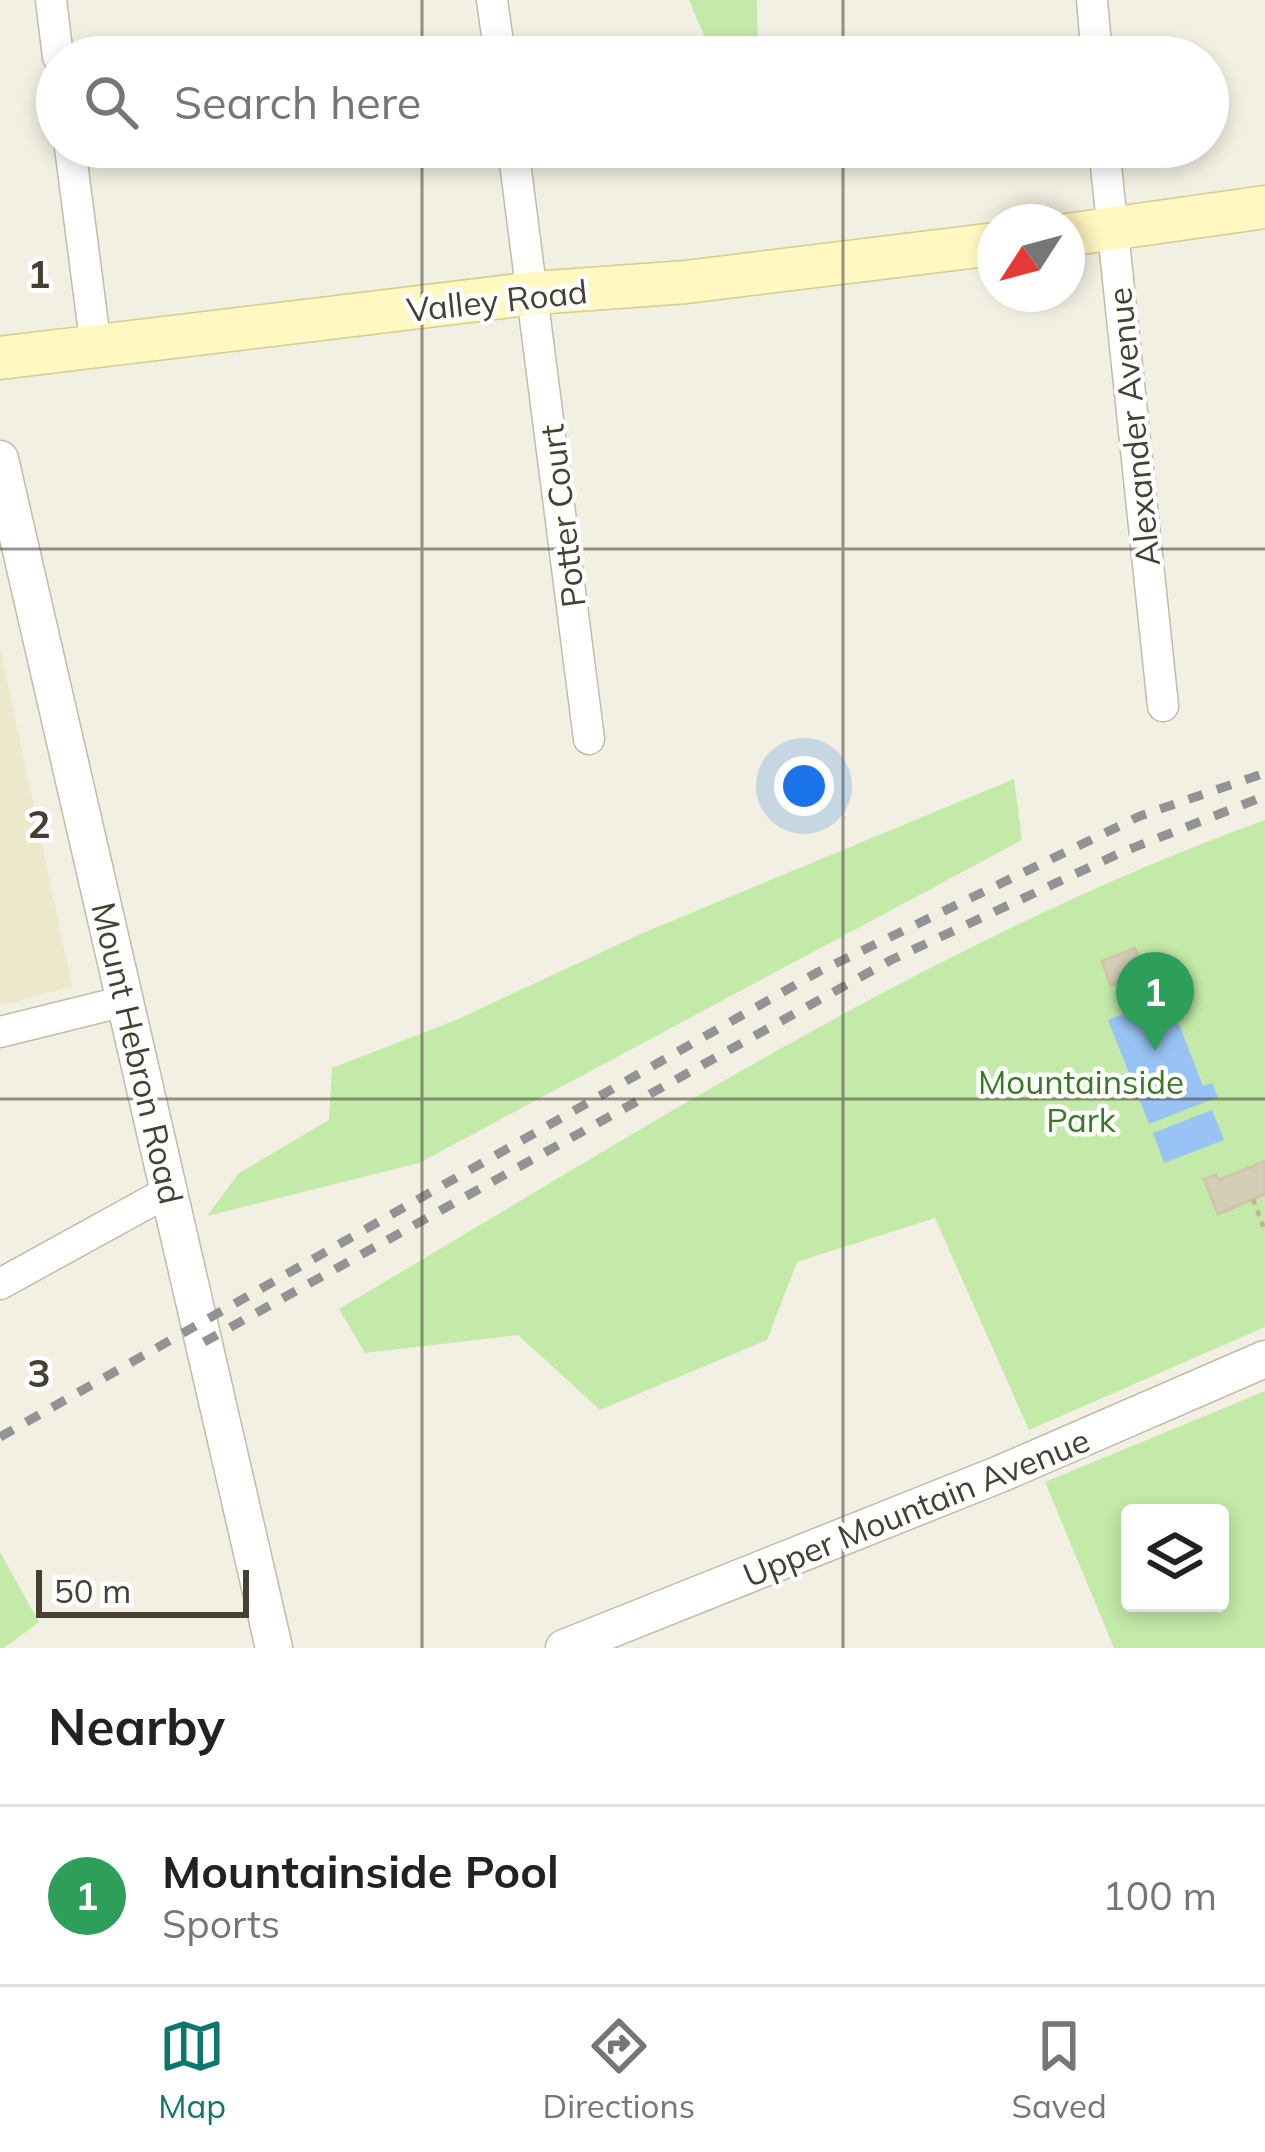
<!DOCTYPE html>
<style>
:root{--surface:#fff;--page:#f2f2f2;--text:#222;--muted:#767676;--line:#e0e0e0;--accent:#0f766e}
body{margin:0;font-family:Mulish,sans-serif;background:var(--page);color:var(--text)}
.controls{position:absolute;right:36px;bottom:36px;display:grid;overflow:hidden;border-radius:12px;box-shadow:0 6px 18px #0003}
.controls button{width:108px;height:108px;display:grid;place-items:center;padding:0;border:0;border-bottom:3px solid var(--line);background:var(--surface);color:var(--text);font:60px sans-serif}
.compass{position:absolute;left:977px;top:204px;width:108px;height:108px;border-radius:50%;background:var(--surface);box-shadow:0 6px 18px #0003;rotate:234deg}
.scale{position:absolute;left:36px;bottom:30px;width:213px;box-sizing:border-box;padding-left:12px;border:6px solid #444032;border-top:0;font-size:33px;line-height:42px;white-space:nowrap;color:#444032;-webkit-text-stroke:9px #fff;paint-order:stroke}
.you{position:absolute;left:804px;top:786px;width:42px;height:42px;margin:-30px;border:9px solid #fff;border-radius:50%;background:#1a73e8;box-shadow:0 0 0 18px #1a73e833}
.badge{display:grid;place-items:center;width:78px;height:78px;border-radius:50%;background:var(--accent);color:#fff;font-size:39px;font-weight:700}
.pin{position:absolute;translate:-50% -99px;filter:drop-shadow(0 3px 6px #0008)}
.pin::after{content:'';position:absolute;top:63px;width:42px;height:36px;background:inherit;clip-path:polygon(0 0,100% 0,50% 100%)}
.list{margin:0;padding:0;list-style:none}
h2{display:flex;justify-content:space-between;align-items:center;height:156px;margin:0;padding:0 48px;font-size:51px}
h2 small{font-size:39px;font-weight:400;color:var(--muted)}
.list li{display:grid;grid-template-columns:78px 1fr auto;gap:36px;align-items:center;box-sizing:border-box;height:180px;padding:0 48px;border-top:3px solid var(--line)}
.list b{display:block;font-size:45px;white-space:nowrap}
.list p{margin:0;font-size:39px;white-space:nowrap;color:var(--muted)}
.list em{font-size:39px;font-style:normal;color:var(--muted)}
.icon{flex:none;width:66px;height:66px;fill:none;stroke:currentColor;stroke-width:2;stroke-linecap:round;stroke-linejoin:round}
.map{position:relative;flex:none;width:1265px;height:1648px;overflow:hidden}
.search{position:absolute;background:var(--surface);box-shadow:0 6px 18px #0003;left:36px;right:36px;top:36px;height:132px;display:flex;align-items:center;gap:30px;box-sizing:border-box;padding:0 42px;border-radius:66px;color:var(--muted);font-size:45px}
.sheet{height:336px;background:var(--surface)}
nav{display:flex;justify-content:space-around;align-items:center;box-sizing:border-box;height:168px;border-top:3px solid var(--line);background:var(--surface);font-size:33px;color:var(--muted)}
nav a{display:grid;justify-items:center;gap:6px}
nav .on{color:var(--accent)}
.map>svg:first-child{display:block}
.education{fill:#ede8cb}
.green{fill:#c3eaa8;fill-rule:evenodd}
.water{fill:#99c3f4}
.building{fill:#d4cdb7;stroke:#d0c6aa;stroke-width:3}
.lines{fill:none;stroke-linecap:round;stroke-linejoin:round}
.minor-casing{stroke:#c1bca7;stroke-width:33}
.tertiary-casing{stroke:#c1bca7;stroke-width:39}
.secondary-casing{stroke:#d5cd8e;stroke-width:45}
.path{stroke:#c1b795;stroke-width:4.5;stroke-dasharray:6 6;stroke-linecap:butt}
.minor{stroke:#fff;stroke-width:30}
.tertiary{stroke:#fff;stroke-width:36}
.secondary{stroke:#fff8c0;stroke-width:42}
.rail{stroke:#939393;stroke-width:9;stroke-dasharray:15 15;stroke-linecap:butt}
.grid{fill:none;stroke:#444032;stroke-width:3;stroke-opacity:0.55}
.labels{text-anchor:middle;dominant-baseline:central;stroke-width:9;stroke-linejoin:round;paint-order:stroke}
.street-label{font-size:33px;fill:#444032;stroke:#fff}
.park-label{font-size:33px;fill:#387923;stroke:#fff}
.grid-label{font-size:39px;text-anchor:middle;font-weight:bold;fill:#444032;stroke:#fff;stroke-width:9;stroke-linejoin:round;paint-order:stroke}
</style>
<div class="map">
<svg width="1265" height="1648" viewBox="0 0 1265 1648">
<rect width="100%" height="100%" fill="#f2f0e2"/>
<path class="education" d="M0,647L72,986L0,1006Z"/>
<path class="green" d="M689,0H757L758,57H713Z
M1014,779L1022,840L419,1163L207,1216L239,1173L329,1120L332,1068L456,1020L645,932Z
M1265,820V1327L1029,1430L935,1218L797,1262L767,1340L600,1410L518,1335L365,1353L339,1309C639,1132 936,939 1265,820Z
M1265,1391V1648H1114L1045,1482ZM1130,1513H1220V1603H1130Z
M0,1552L39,1622L4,1648H0Z"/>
<path class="water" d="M1168,996L1203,1086L1212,1083L1218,1097L1149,1124L1108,1020Z
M1212,1110L1224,1140L1164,1163L1153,1133Z"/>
<path class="building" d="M1135,948L1144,972L1111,985L1102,961Z
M1265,1161V1194L1218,1214L1204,1179L1216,1175L1219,1180Z"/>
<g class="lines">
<defs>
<path id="minor" d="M51,0L58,57
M492,0L500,57
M1092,0L1097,57
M70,147L96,348
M513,147L589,739
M1104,147L1163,706
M0,1032L125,1001
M0,1284L171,1190"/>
<path id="tertiary" d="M0,459L274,1648
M564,1648L1000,1474L1265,1359"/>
<path id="secondary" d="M1067,235L1265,207
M0,358L535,293L686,282L995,244"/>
</defs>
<use href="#minor" class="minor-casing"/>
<use href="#tertiary" class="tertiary-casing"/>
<use href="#secondary" class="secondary-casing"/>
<path class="path" d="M1253,1199L1265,1231"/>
<use href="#minor" class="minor"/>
<use href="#tertiary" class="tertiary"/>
<use href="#secondary" class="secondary"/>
<path class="rail" d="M204,1342L891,960L1120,853L1265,796
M0,1437L818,972L1140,816L1265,773"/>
</g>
<path class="grid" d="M422,0V57M843,0V57M422,147V1648M843,147V1648M0,549H1265M0,1099H1265"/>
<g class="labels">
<g class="street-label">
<text transform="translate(497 300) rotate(-6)">Valley Road</text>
<text transform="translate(1133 427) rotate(-96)">Alexander Avenue</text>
<text transform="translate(562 516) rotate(-97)">Potter Court</text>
<text transform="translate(138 1053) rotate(77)">Mount Hebron Road</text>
<text transform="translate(916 1507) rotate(-22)">Upper Mountain Avenue</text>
</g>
<g class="park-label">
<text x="1081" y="1081">Mountainside<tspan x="1081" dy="38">Park</tspan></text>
</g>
</g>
<g class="grid-label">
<text x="39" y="288">1</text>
<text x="39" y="838">2</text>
<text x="39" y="1387">3</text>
</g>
</svg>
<div class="controls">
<button><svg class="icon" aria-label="layers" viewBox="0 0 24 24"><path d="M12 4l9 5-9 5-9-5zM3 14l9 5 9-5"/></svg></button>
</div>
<svg class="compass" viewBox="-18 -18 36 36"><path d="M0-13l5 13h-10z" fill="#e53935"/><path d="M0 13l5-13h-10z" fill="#767676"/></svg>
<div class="scale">50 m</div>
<div class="you"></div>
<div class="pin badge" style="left:1155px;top:1051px;background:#2e9e5b">1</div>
<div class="search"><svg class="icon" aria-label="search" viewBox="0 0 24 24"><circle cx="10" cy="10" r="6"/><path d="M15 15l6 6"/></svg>Search here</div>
</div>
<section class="sheet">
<h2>Nearby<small></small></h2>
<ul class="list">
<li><span class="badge" style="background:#2e9e5b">1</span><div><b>Mountainside Pool</b><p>Sports</p></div><em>100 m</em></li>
</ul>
</section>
<nav>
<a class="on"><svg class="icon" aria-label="map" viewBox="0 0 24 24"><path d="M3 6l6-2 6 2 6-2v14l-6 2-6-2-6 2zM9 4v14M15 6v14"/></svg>Map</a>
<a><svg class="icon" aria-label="directions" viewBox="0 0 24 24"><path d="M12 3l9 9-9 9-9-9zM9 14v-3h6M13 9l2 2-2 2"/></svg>Directions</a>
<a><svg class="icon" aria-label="saved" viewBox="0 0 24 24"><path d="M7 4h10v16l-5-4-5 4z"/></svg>Saved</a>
</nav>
